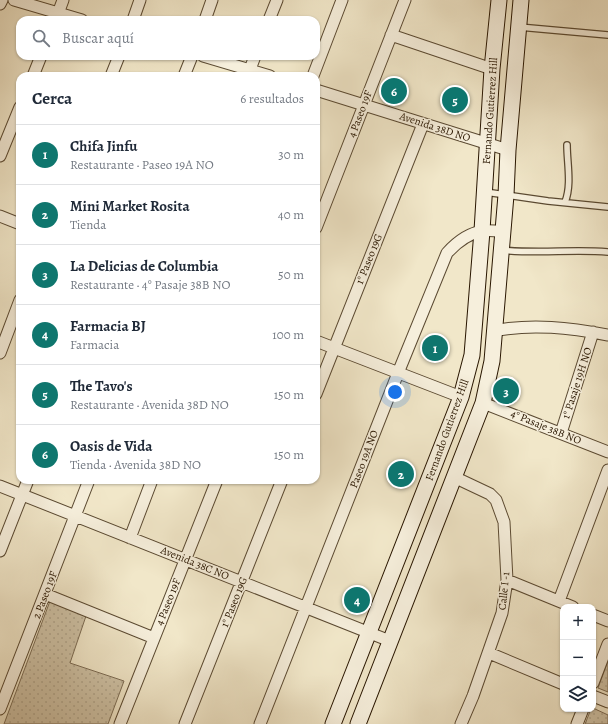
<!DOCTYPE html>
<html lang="es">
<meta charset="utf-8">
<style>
:root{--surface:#fff;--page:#f6f6f7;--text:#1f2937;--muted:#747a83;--line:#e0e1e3;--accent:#0f766e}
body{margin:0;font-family:Alegreya,serif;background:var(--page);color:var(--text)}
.controls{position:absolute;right:12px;bottom:12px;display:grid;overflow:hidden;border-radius:8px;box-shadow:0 1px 3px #0004}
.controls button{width:36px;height:36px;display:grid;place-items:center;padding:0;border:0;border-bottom:1px solid var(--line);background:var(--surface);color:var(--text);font:20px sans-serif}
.you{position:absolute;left:395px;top:392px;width:14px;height:14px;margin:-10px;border:3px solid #fff;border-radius:50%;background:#1a73e8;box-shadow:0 0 0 6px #1a73e833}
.badge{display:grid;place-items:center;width:26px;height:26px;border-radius:50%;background:var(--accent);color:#fff;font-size:13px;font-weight:700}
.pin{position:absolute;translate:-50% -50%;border:2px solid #fff;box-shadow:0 1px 4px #0006}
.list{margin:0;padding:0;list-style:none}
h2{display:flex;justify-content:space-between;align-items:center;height:52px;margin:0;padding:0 16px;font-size:17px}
h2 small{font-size:13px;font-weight:400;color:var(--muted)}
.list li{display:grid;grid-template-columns:26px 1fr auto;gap:12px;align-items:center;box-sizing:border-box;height:60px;padding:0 16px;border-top:1px solid var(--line)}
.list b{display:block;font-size:15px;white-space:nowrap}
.list p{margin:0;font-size:13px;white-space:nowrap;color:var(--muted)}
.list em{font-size:13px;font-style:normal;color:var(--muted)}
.icon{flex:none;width:22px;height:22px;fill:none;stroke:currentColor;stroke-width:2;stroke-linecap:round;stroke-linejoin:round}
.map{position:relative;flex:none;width:608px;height:724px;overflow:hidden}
.search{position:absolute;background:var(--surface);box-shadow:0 1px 3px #0004;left:16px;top:16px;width:304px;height:44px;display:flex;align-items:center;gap:10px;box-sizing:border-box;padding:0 14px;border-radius:12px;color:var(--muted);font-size:15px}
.panel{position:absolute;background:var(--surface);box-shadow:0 1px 3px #0004;left:16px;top:72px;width:304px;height:412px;border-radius:12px}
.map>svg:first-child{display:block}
.park{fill:url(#park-dots);stroke:#7c6c54}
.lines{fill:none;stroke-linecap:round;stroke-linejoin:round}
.lane-casing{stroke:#5b4a32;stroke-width:8}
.street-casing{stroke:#5b4a32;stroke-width:13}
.secondary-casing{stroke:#291600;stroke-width:17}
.lane{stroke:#f6efdc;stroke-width:5.5}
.street{stroke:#f6efdc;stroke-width:11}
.secondary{stroke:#f6efdc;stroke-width:15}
.labels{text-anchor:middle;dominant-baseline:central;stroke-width:3;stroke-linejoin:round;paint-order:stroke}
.street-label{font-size:11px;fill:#291600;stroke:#f6efdc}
</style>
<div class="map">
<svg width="608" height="724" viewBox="0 0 608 724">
<defs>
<pattern id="park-dots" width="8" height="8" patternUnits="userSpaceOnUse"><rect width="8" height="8" fill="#cfc3a7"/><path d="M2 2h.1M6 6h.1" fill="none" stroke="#b2a78e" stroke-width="1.8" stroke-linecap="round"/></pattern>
</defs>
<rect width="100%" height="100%" fill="#f1e7c9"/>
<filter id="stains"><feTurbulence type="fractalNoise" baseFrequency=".005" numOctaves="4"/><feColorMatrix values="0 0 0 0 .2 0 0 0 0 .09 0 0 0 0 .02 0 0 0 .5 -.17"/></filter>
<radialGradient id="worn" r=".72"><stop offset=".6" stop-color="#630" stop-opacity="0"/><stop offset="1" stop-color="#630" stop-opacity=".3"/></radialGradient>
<path class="park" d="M50,601L86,616L70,663L124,681L108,724H4Z
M608,661V692L598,688Z
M593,708L608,715V724H585L591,709H593Z"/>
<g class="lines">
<defs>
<path id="lane" d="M519,27L608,35
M485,192L548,201L608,207
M565,202C572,185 567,163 567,145
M501,250C537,254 573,249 608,252"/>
<path id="street" d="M14,0L82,20
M0,4L2,0
M56,19L63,0
M133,20L140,0
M205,20L212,0
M269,20L277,0
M391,35L492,69
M203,56L270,76
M248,75L255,56
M33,76L41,56
M111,76L119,56
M184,76L192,56
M313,76L342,0
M316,90L508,150
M0,156L20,107
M0,216L20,224
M316,228L405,0
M494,331C532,323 571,328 608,335
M316,341L461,397
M0,353L20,300
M316,394L423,124
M483,403L608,452
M561,433L593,332
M454,477L490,494L496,500L504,522L507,580L502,613L473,696L461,724
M0,486L390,641
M130,538L152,480
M0,551L28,480
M507,580L573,607
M45,594L154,638
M559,601L608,470
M593,615L608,621
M489,653L563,684
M593,683L608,644
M593,696L608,702
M0,709L89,480
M120,724L217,480
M185,724L282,480
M260,724L398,373L447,253C456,243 469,233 483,231C489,230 496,231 502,232
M577,724L583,709"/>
<path id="secondary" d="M333,724L461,397L472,355L482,231L492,69L499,0
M358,724L483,403L492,361L506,195L508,150L521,0"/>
</defs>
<use href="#lane" class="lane-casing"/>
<use href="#street" class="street-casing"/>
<use href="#secondary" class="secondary-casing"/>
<use href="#lane" class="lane"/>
<use href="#street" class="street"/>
<use href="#secondary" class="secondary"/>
</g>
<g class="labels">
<g class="street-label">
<text transform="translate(490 111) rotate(-86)">Fernando Gutierrez Hill</text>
<text transform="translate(360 114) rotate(-69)">4 Paseo 19F</text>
<text transform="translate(435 127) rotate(18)">Avenida 38D NO</text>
<text transform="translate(369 259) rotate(-68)">1° Paseo 19G</text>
<text transform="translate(577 383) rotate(-72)">1° Pasaje 19H NO</text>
<text transform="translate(546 427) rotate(22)">4° Pasaje 38B NO</text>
<text transform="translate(447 430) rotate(-70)">Fernando Gutierrez Hill</text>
<text transform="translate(364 459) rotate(-69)">Paseo 19A NO</text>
<text transform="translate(195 563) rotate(22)">Avenida 38C NO</text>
<text transform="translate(504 591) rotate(-84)">Calle I -1</text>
<text transform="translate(45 595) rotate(-69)">2 Paseo 19F</text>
<text transform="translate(168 602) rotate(-68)">4 Paseo 19F</text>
<text transform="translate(234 602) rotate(-68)">1° Paseo 19G</text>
</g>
</g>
<rect width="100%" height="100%" filter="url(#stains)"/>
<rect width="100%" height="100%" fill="url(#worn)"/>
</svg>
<div class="controls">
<button>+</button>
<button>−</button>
<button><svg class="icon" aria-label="layers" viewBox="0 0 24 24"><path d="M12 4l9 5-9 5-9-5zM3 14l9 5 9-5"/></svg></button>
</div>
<div class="you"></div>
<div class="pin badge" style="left:435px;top:348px">1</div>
<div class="pin badge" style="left:401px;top:474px">2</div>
<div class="pin badge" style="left:506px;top:391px">3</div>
<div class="pin badge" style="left:357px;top:600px">4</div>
<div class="pin badge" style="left:455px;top:100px">5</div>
<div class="pin badge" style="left:394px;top:91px">6</div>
<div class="search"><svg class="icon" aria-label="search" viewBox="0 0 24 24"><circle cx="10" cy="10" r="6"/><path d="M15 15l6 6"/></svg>Buscar aquí</div>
<section class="panel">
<h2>Cerca<small>6 resultados</small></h2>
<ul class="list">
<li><span class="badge">1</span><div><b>Chifa Jinfu</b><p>Restaurante · Paseo 19A NO</p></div><em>30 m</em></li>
<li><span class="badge">2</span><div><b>Mini Market Rosita</b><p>Tienda</p></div><em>40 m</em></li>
<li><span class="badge">3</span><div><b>La Delicias de Columbia</b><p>Restaurante · 4° Pasaje 38B NO</p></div><em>50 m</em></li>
<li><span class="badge">4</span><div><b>Farmacia BJ</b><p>Farmacia</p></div><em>100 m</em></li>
<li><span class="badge">5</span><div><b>The Tavo's</b><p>Restaurante · Avenida 38D NO</p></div><em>150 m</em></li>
<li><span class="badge">6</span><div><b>Oasis de Vida</b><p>Tienda · Avenida 38D NO</p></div><em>150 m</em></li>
</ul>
</section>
</div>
